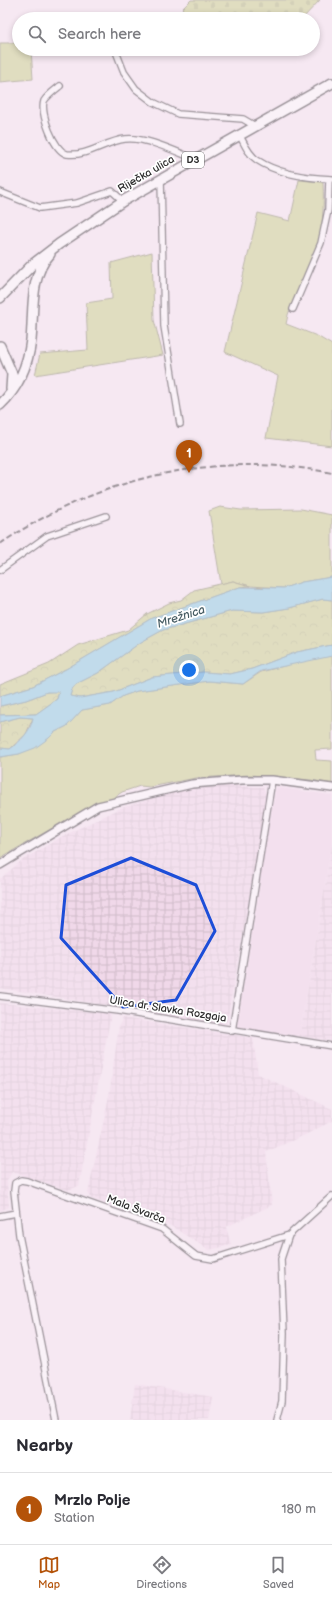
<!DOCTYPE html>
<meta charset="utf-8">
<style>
:root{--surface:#fff;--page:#f2f2f3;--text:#2b2b33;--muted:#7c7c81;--line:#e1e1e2;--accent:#b45309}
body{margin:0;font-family:"Balsamiq Sans",sans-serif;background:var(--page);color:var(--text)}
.you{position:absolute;left:189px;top:670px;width:14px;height:14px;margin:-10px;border:3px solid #fff;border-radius:50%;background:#1a73e8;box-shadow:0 0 0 6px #1a73e833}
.badge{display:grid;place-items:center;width:26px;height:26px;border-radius:50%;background:var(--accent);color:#fff;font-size:13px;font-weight:700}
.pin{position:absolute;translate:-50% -33px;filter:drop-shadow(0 1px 2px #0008)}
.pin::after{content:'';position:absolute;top:21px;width:14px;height:12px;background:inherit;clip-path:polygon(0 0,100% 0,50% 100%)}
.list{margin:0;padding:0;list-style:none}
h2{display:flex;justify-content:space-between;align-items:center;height:52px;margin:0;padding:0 16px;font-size:17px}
h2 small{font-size:13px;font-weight:400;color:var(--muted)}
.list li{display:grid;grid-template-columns:26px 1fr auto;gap:12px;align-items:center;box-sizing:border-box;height:72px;padding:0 16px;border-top:1px solid var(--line)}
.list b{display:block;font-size:15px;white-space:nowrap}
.list p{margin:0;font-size:13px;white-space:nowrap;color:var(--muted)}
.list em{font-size:13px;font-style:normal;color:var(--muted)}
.icon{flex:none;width:22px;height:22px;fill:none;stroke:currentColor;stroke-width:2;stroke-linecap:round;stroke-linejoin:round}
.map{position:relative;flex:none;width:332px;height:1420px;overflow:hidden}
.search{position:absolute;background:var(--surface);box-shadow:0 2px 6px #0003;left:12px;right:12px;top:12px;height:44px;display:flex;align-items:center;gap:10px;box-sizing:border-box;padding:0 14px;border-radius:22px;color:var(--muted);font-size:15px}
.sheet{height:124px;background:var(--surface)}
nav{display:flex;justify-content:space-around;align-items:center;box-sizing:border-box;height:56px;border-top:1px solid var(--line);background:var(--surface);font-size:11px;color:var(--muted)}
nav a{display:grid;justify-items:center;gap:2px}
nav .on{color:var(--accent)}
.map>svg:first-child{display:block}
.built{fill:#f0d8e9}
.industrial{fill:url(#industrial-grid)}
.green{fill:#c6d184;stroke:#787e58}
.forest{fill:url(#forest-crowns);stroke:#787e58}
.cemetery{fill:url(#cemetery-stones);stroke:#787e58}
.water{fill:#82cce2;stroke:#5f8c99}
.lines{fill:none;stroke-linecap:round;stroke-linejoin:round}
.minor-casing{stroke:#2b2b2b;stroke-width:8}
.tertiary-casing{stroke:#2b2b2b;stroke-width:10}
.primary-casing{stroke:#2b2b2b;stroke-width:12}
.minor{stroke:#fff;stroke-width:5.5}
.tertiary{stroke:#fff;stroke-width:7}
.primary{stroke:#fff;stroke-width:9}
.rail{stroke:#2b2b2b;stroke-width:2;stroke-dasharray:6 3;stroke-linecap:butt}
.marked{fill:none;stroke:#1d4ed8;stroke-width:3;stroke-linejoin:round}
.labels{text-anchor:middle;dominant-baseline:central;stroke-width:3.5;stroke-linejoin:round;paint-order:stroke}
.shield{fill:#fff;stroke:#6b6b6b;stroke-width:1}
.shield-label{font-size:10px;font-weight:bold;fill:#2b2b2b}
.street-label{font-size:11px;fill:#2b2b2b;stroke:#fff}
.water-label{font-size:12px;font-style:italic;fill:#455b62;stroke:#fff}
</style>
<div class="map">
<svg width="332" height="1420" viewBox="0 0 332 1420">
<defs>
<pattern id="industrial-grid" width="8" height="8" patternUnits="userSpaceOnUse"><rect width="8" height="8" fill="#f0d8e9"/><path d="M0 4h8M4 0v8" fill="none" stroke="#cebac8"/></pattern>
<pattern id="forest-crowns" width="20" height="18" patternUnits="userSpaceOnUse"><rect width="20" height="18" fill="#c6d184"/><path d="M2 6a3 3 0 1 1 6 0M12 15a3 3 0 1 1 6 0" fill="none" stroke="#aab472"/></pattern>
<pattern id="cemetery-stones" width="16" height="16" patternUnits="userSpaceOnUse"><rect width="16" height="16" fill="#c6d184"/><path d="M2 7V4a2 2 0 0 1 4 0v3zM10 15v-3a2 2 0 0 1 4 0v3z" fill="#aab472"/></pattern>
</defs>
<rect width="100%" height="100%" fill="#f6e8f2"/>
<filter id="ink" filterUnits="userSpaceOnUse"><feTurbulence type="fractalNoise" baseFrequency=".025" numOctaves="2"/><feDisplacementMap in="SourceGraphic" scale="8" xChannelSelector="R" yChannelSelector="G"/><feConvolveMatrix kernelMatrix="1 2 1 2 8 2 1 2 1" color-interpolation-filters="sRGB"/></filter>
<g filter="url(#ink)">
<path class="built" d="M276,787L332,795V844L300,1036L237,1027L260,884L261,867Z"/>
<path class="industrial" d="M233,786L263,787L267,797L227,1022L223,1024L0,988V879L21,861L61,837L121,808L167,794L194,789Z
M332,844V1041L300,1036Z
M0,1003L111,1014L79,1186L68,1190L12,1172L7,1181L9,1207L0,1211Z
M123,1018L253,1038L258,1074L332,1109V1121L305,1135L266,1152L272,1205L226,1227L231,1245L209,1250L171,1226L90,1198L88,1193L109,1096L119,1026Z
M135,1384L213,1397L209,1420H130Z"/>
<path class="green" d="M0,43H19V49H31L33,79L0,82Z
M299,180L323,182C324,207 323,232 315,256C306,279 290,299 286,324L317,336L332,345V446L266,438L278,376L225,352L258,213L290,221Z
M152,252L154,320L163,355L35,375L40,354L88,350L86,303L112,299L111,263Z
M220,507L241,510L301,509L332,515V577L302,582L284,588L250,586L233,581L221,584L209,511Z
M322,656H332V749L315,750L316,760L332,761V784L311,780L250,775L196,778L150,787L140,786L122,792L109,801L79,813L0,858V757L19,754L49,738L55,732L67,726L82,710L110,705L123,696L137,691L209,681L243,684L261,672Z"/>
<path class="forest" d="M233,581L250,586L240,587L152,618L66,669L33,686L0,696V684L49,664L78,645L128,630L147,614L169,603L181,600L194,590Z
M323,599L332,600V645L297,652L252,669L230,674L204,672L152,677L114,692L80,698L70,696L72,689L76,684L98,673L141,642L163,630L232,611L263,612L289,608Z
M59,691L57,699L36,714L0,715V706L26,700L47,692Z
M20,717L33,718L26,734L10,749L0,748V722Z"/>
<path class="cemetery" d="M191,0H320L302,19H193L182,9Z"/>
<path class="water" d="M332,577V600L323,599L289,608L263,612L232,611L163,630L141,642L98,673L76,684L72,689L70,696L80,698L114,692L152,677L204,672L230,674L252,669L297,652L332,645V656L261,671L243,684L209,681L137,691L123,696L110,705L82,710L67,726L55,732L49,738L35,748L19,754L0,757V748L10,749C20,742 31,731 33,718L20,717L0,722V715L36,714L57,699L59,692H47L26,700L0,706V696L33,686L66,669L152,618L240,587L284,588L302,582Z"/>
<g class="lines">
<defs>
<path id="minor" d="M115,49L124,72L136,89L153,102L178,114L243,119L255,126
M60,86C55,90 47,96 44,101C40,113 54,151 67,154C87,157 106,141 125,139C144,136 177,152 195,159
M239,134C244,143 248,154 257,160C278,174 307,178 332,179
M161,178L164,326L180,424
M0,192L40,208L77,203L112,191L123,201
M293,309L321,243L328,210L329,179
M0,570L47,536L106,516
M0,996L118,1011L332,1046
M232,1031L272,780
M0,1216L16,1213
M56,1420L19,1235L14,1191L15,1183L21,1180L27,1181L162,1229L196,1256L213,1259L289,1235L332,1196
M277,1420L282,1401L284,1333L281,1259L289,1235"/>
<path id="tertiary" d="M0,865L98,806L192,784L242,780H272L332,788"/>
<path id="primary" d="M0,298L33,264L59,244L123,201L332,83
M0,346L12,374L11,389
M0,405C18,388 28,365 31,340C34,312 29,276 50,254"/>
</defs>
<use href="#minor" class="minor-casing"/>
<use href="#tertiary" class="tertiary-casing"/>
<use href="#primary" class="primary-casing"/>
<use href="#minor" class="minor"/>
<use href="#tertiary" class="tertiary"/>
<use href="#primary" class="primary"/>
<path class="rail" d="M0,544C99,477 214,450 332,473"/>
</g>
</g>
<path d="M0 0H332V1420H0ZM131,858L196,885L215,931L176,1000L123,1007L61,938L66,885Z" fill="#f6e8f2" fill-opacity=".55" fill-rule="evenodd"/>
<path class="marked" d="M131,858L196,885L215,931L176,1000L123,1007L61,938L66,885Z"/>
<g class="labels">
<rect class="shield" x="182" y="152" width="22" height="16" rx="3"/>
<g class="shield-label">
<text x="193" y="160">D3</text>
</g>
<g class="street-label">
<text transform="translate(146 174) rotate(-30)">Riječka ulica</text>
<text transform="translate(168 1009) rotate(9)">Ulica dr. Slavka Rozgaja</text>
<text transform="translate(136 1209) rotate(21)">Mala Švarča</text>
</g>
<g class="water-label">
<text transform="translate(181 617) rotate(-18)">Mrežnica</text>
</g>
</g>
</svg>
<div class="you"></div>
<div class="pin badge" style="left:189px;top:473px">1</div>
<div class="search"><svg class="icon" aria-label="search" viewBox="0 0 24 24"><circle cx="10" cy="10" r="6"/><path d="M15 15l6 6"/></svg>Search here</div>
</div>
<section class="sheet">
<h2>Nearby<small></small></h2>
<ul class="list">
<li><span class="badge">1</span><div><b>Mrzlo Polje</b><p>Station</p></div><em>180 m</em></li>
</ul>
</section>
<nav>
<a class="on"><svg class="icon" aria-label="map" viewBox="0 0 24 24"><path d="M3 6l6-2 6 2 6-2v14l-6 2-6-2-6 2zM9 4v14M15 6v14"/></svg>Map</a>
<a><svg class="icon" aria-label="directions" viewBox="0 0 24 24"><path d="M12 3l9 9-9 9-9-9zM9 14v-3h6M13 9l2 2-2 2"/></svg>Directions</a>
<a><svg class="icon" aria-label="saved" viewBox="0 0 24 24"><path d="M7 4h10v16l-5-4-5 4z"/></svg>Saved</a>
</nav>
